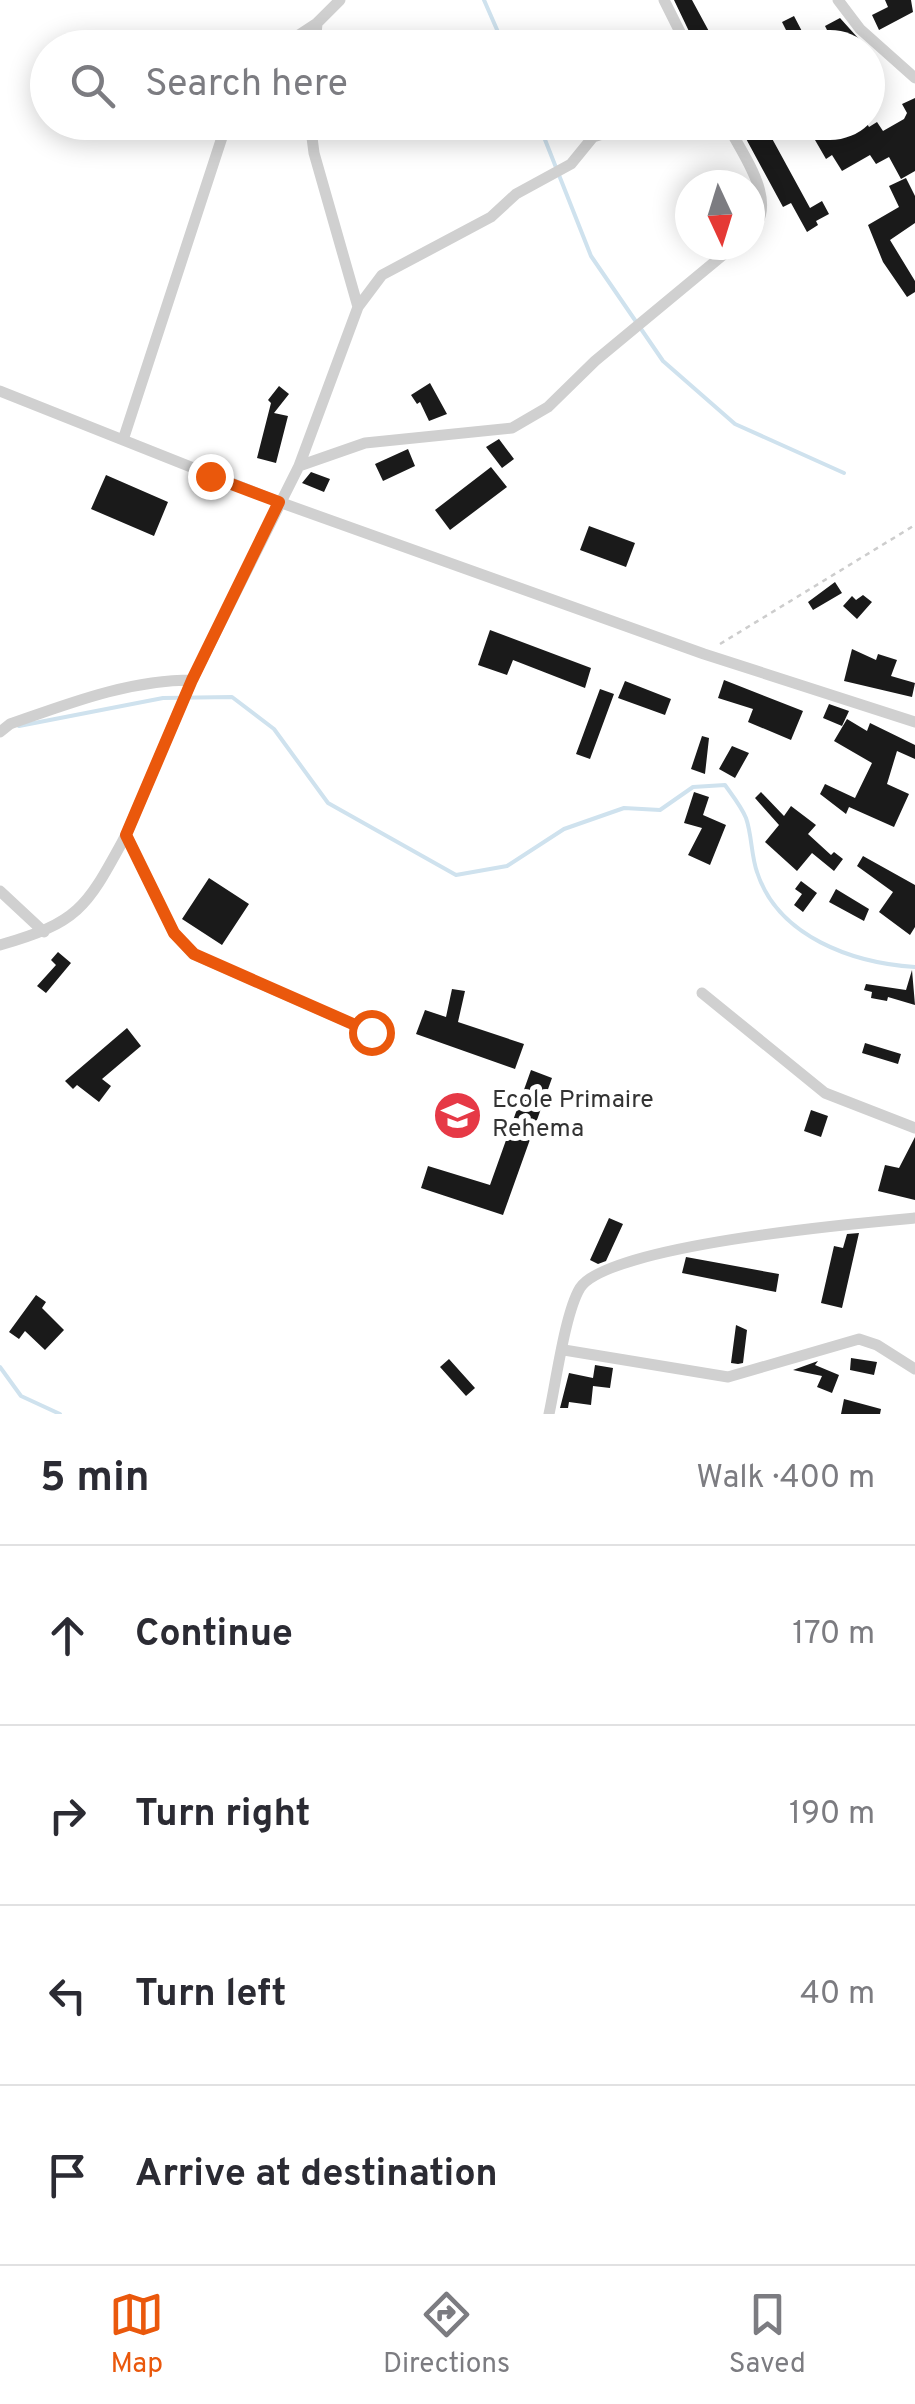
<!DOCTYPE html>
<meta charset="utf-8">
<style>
:root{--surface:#fff;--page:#f2f2f3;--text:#2b2b33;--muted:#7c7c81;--line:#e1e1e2;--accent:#ea580c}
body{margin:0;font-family:Overpass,sans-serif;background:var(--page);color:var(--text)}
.compass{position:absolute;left:675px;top:170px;width:90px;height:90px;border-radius:50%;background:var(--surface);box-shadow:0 5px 25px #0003;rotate:176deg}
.stop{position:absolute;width:30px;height:30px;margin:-22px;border:8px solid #ea580c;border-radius:50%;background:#fff}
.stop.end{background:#ea580c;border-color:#fff;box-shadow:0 2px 10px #0008}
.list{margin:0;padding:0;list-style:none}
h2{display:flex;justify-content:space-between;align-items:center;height:130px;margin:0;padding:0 40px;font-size:42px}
h2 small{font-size:32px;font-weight:400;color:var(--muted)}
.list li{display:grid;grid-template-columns:65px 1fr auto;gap:30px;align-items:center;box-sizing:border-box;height:180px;padding:0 40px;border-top:2px solid var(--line)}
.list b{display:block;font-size:38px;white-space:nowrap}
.list em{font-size:32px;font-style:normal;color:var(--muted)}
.icon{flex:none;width:55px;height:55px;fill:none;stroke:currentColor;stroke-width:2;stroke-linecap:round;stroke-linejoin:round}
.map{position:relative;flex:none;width:915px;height:1414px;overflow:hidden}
.search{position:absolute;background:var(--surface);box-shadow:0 5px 25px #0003;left:30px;right:30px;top:30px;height:110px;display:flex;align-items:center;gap:25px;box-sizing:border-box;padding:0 35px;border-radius:55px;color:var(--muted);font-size:38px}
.sheet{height:850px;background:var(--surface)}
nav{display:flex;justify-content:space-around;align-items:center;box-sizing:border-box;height:140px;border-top:2px solid var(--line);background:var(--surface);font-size:28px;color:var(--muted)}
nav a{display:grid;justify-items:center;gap:5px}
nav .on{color:var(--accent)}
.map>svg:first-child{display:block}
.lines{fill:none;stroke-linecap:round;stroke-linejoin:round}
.stream{stroke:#cfe2ee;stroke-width:4}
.building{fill:#1a1a1a}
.path{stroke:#cdcdcd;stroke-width:2.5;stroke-dasharray:5 5;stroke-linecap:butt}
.minor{stroke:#d0d0d0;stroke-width:11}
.route{stroke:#ea580c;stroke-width:12}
.labels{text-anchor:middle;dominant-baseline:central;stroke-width:10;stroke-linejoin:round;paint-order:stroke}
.poi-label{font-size:25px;fill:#333;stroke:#fff;text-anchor:start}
</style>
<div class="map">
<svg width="915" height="1414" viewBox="0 0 915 1414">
<rect width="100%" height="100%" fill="#fff"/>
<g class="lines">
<path class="stream" d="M484,0L505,48
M538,122L591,256L663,361L735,424L844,473
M19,726L163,698L232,697L274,729L328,803L456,875L507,866L564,829L624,808L660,810L693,787L725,785C732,795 741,806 746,818C752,835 751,855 757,872C778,937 853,963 915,967
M0,1367L21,1396L60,1414"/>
</g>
<path class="building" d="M674,0H692L718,48H697Z
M885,0H911L913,12L879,30L872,15L888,7Z
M794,16L806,39L827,30L825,26L840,18L867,48H776L791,40L782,22Z
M915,98V171L901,179L889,157L876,164L870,155L842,171L832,155L826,159L815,140L811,122H823L827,131L842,122H866L869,127L877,122L883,131L904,119L907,113L902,104Z
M737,122H763L810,208L822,201L829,214L816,221L818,225L807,232L791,203L783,207Z
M906,178L915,196V223L890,240L915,281V292L907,297L883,262L868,225L899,207L889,186Z
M430,383L447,414L429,421L420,402L417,404L411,395Z
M279,386L289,394L274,413L288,416L276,463L257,458L271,403L268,400Z
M499,439L514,459L502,468L486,447Z
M408,449L415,466L383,481L375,464Z
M491,467L507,487L450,530L435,510Z
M311,472L330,479L324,492L302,483Z
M106,475L168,502L154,536L91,509Z
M589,526L635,543L626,567L580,550Z
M835,582L842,593L813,610L808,602Z
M863,595L872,602L857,619L843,606L852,596L856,600Z
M490,630L591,668L585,688L513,660L507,675L478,665Z
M852,649L876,660L878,654L897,660L891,676L915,683L912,697L844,681Z
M724,680L803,711L791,740L748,722L753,709L718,698Z
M625,681L671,699L665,715L618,698Z
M600,689L614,694L590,759L576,754Z
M829,704L849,711L842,726L823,718Z
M847,719L867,731L870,723L915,745V759L897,751L887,784L909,794L894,827L849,807L846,814L820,794L825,784L855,798L872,763L834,741Z
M702,736L709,738L705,774L691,769Z
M732,746L749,753L735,778L719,769Z
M694,792L709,797L703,815L726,825L710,865L688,855L702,828L684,823Z
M761,792L784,816L791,806L816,825L808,834L831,855L834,852L843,859L834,871L812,853L797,871L765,842L779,825L755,798Z
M863,856L915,885V927L910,935L879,912L893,892L857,866Z
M209,878L249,904L222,945L182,919Z
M801,881L817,893L803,912L794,905L802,894L795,889Z
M836,889L869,909L864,921L829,902Z
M58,952L71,963L46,993L37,986L56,965L51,960Z
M912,970L915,1005L888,997L887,1001L871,998L872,992L864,990L866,984L906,990Z
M452,989L465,991L458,1022L524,1044L515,1069L416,1034L425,1010L446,1017Z
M127,1028L141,1046L102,1079L111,1086L99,1102L77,1085L73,1089L65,1081Z
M865,1043L901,1054L898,1064L862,1053Z
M531,1070L552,1078L503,1215L421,1188L428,1166L490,1185Z
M811,1110L828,1116L821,1137L804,1131Z
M915,1137V1200L878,1191L885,1165L899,1168Z
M609,1218L623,1224L606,1261L598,1264L590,1260Z
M859,1233L842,1308L821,1303L834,1246L843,1248L847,1234Z
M686,1257L779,1274L776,1292L682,1273Z
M36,1295L46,1302L42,1308L64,1330L45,1350L25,1331L19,1339L9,1332Z
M736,1325L747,1330L743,1363L738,1364L731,1363Z
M851,1358L877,1362L874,1375L850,1370Z
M449,1359L475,1388L466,1396L440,1367Z
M818,1361L815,1365L839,1375L832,1393L817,1387L822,1376L793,1370Z
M595,1365L613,1368L610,1388L593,1386L591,1405L569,1402L568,1408H560L569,1373L593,1378Z
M844,1399L881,1409L880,1414H841Z"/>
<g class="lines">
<path class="path" d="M720,644L915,525"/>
<path class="minor" d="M664,0L688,48
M838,0L860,29L915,78
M279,48L317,23L340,0
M315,48L317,23
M310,122L314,153L358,307L299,466L192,680L126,835L174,933L193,954L371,1032
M726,122C742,155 781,202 750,233
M358,307L382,275L491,217L516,194L571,164L593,137L641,122
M0,391L279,502L704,654L915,722
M123,440L227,122
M299,466L365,443L512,428L548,407L595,361L735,245
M0,732L10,724C70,703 129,680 192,680
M0,891L44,932
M0,945C81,922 87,906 126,835
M702,993L825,1093L915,1128
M564,1350L728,1377L859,1339L877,1345L915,1369
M549,1414C556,1382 565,1313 580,1288C607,1245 859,1223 915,1218"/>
</g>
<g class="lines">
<path class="route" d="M210,476L279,502L192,680L126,835L174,933L194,954L371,1032"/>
</g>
<defs>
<symbol id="school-disc" viewBox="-11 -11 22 22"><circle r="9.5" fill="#e63946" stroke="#fff"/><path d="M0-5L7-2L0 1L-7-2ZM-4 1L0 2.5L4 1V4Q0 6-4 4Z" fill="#fff"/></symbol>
</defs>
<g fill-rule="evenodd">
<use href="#school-disc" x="430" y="1088" width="55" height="55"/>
</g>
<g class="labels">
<g class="poi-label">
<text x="492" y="1101">Ecole Primaire<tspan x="492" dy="29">Rehema</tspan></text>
</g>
</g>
</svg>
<svg class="compass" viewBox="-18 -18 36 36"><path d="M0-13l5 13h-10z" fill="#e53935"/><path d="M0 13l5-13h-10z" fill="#7c7c81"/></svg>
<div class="stop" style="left:371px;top:1032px"></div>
<div class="stop end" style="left:210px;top:476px"></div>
<div class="search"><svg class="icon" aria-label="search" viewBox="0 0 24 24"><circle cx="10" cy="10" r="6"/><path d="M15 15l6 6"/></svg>Search here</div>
</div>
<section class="sheet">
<h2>5 min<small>Walk · 400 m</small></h2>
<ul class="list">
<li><svg class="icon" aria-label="ahead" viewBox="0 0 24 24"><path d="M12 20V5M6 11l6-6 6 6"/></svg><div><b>Continue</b></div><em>170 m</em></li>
<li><svg class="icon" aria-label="right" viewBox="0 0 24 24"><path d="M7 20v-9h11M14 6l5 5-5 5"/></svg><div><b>Turn right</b></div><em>190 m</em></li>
<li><svg class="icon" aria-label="left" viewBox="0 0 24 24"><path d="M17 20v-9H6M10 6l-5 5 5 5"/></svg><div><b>Turn left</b></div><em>40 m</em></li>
<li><svg class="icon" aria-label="arrive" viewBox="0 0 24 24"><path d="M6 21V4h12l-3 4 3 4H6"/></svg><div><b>Arrive at destination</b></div></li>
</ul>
</section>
<nav>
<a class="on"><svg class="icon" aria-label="map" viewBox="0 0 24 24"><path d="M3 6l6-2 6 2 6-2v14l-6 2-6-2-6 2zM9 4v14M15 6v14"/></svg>Map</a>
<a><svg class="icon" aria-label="directions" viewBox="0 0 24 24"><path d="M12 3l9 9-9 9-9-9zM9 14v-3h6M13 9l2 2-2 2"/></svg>Directions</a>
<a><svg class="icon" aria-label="saved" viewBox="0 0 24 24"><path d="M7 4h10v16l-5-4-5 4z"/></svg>Saved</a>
</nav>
